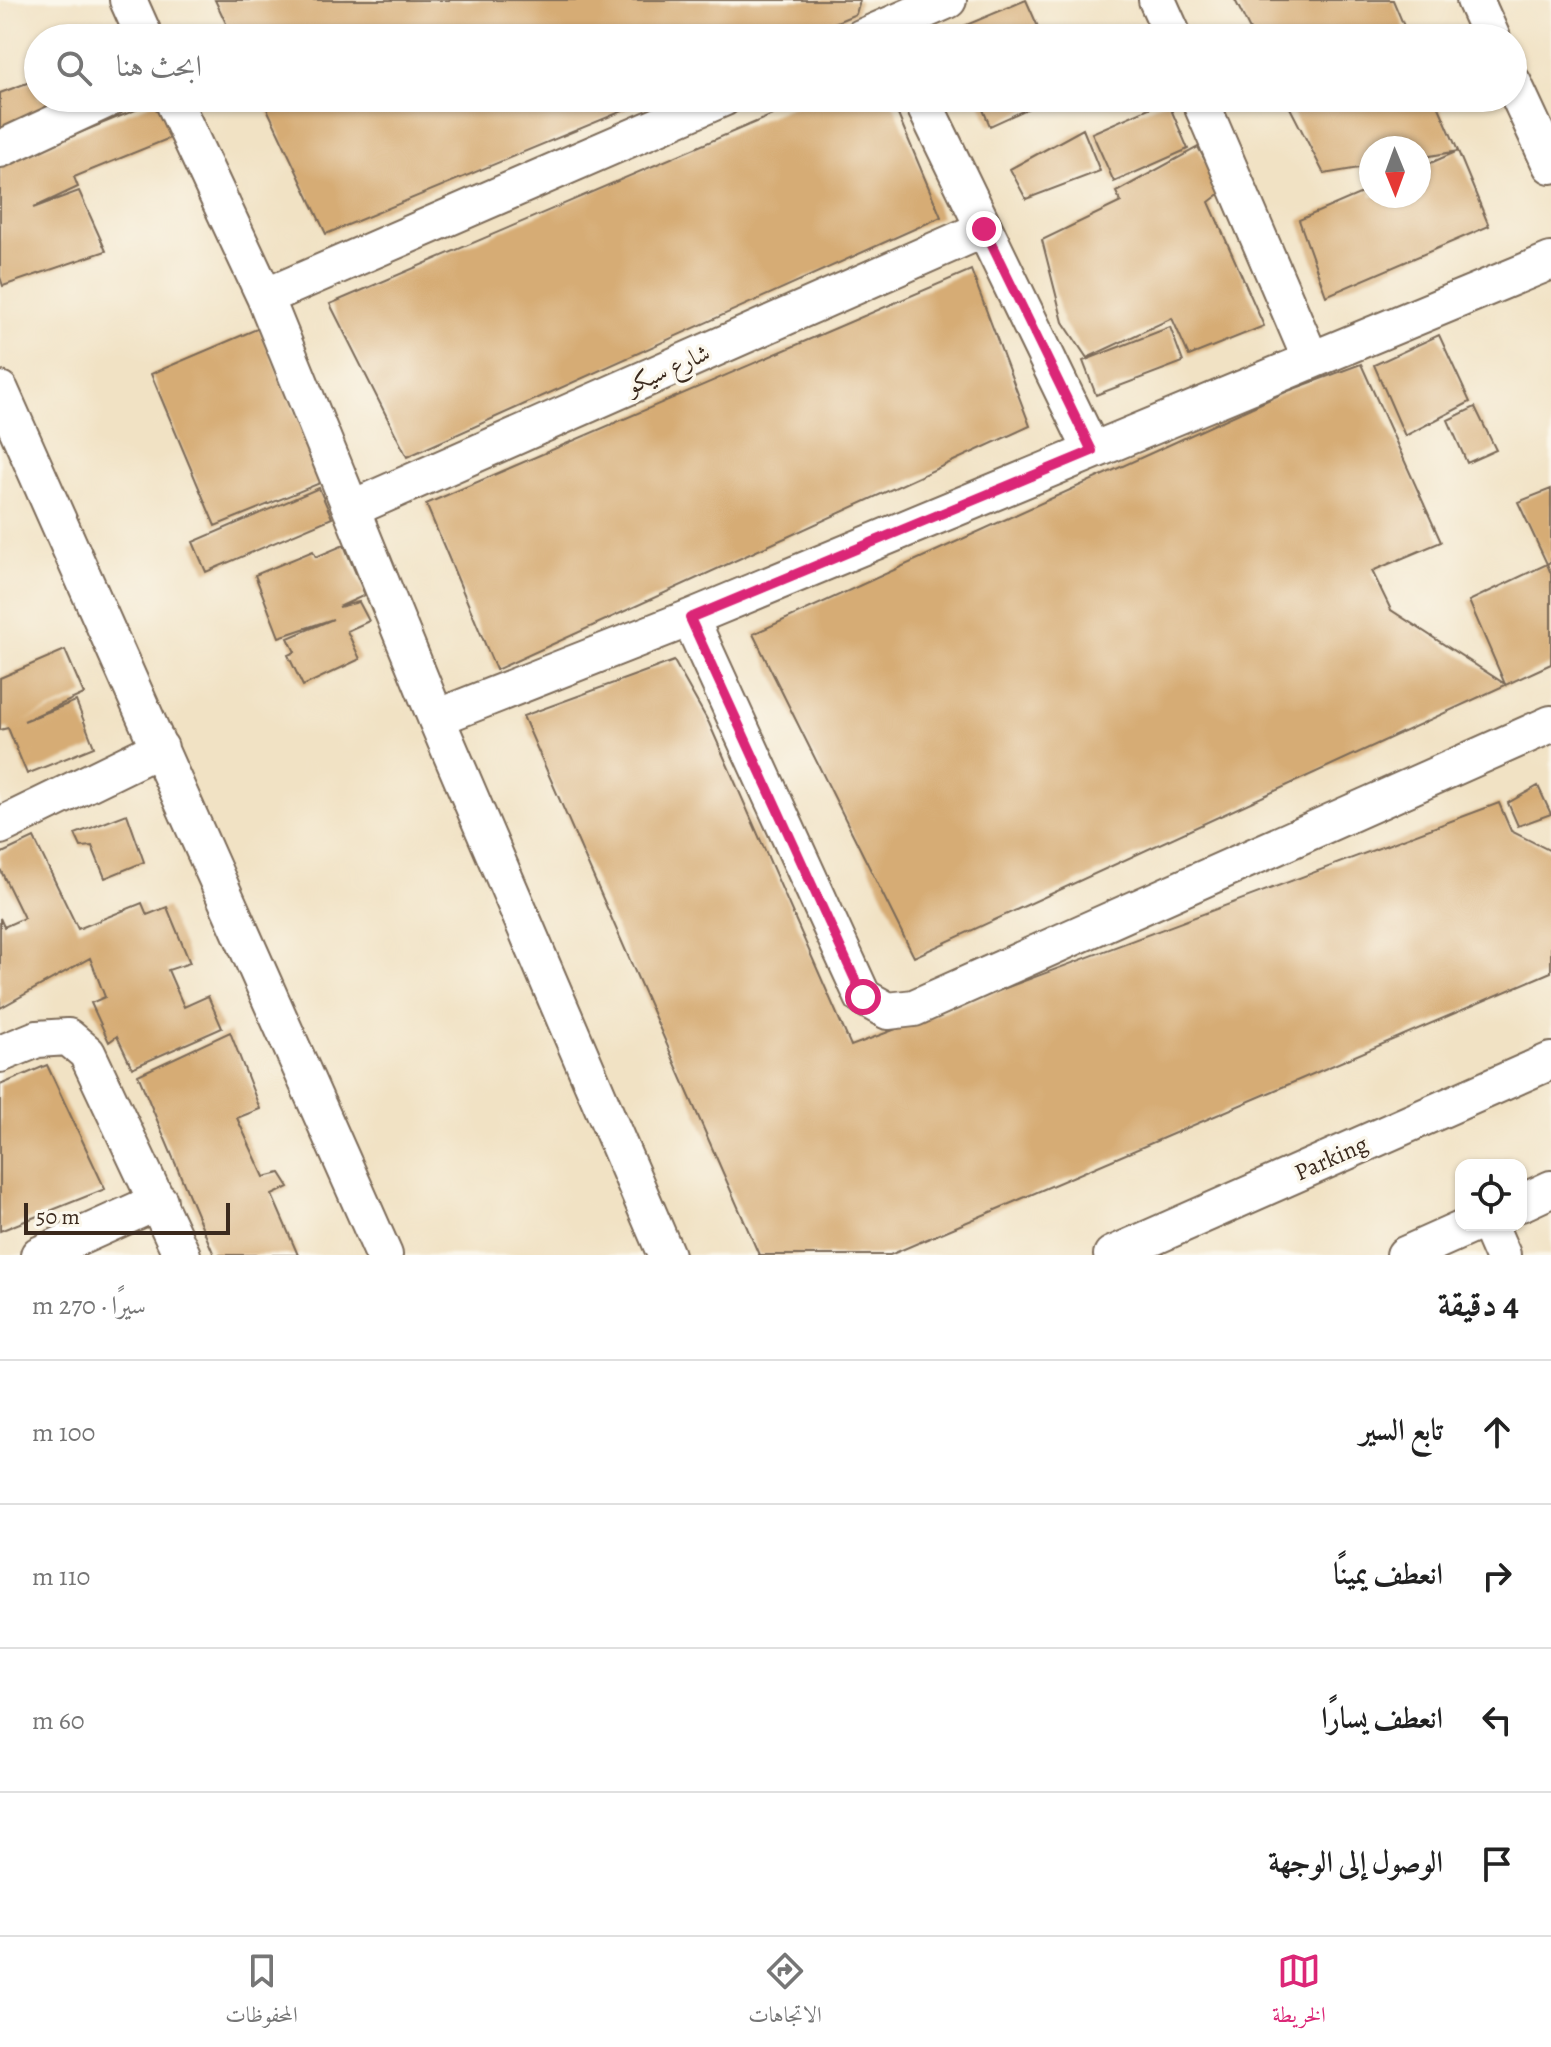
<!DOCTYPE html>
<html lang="ar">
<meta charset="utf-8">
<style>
:root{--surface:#fff;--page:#f2f2f2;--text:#222;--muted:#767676;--line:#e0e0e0;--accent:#db2777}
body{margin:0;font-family:Alegreya,Amiri,serif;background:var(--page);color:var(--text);direction:rtl}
.controls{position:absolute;right:24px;bottom:24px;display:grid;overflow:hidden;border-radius:16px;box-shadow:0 2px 6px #0004}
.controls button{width:72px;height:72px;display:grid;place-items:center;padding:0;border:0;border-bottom:2px solid var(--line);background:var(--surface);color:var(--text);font:40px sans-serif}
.compass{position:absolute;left:1359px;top:136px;width:72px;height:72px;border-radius:50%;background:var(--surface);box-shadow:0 2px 6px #0004;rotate:179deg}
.scale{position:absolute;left:24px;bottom:20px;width:206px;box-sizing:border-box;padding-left:8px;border:4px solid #3b2a1e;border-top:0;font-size:22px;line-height:28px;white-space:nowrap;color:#3b2a1e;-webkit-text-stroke:6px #fbf7ec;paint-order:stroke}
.stop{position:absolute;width:24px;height:24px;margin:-18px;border:6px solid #db2777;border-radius:50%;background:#fff}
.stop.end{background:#db2777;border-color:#fff;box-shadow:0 2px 8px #0008}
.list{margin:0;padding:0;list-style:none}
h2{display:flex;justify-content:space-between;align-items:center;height:104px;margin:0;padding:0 32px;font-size:34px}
h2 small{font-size:26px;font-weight:400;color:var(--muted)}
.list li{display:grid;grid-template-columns:52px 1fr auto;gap:24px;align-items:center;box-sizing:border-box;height:144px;padding:0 32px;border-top:2px solid var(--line)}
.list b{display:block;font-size:30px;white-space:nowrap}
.list em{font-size:26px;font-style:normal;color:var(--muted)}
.icon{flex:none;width:44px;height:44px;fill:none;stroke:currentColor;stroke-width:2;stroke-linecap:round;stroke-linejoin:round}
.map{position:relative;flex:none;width:1551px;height:1255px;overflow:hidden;direction:ltr}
.search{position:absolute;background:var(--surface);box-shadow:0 2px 6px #0004;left:24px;right:24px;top:24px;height:88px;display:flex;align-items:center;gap:20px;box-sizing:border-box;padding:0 28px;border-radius:44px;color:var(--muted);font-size:30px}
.sheet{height:680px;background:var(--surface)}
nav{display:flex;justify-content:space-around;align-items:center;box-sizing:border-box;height:112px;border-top:2px solid var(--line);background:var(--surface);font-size:22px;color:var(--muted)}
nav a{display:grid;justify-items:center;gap:4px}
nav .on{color:var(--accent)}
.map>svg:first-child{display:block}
.building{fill:#d6ac74}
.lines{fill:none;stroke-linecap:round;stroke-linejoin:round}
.minor-casing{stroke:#7b6a58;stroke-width:40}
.minor{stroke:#fff;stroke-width:36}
.route{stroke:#db2777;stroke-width:10}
.labels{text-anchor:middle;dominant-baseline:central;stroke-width:7;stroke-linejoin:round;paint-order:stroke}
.street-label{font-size:24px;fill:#3b2a1e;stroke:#fbf7ec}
</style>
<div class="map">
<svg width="1551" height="1255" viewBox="0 0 1551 1255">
<rect width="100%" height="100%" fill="#fbf7ec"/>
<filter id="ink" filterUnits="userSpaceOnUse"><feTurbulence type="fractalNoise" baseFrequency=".0125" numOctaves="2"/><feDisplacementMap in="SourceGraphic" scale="16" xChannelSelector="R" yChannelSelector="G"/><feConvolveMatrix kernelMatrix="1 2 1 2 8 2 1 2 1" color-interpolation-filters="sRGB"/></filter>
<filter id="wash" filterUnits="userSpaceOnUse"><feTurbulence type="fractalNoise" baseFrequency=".006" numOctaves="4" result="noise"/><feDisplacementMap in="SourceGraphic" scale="32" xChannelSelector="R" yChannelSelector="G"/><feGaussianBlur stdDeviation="1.8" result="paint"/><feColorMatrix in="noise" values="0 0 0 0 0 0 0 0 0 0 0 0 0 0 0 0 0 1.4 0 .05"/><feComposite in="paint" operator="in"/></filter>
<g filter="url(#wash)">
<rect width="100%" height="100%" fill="#f1e2c4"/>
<g id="blocks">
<path class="building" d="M215,0H860L856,14L798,38H233Z
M1026,0L1043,38H955L952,31Z
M1235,0H1393L1409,38H1254Z
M38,79V98H100L0,140V93Z
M165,98L180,134L74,177L78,187L33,208L79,191L106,251L3,286L0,277V165Z
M262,98H654L326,234Z
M812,98H891L941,217L407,457L330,304Z
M978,98H1051L990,126Z
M1285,98H1435L1458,151L1489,226L1326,296L1299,220L1371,189V196H1419V168L1458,151L1419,158V148H1371V166L1324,174Z
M1167,100L1188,149L1114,182L1092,133Z
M1083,129L1100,171L1026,199L1010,169Z
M1198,147L1222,192L1209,202L1264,326L1189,356L1172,318L1087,358L1063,322L1042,240L1121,202L1116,192Z
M971,270L1030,426L496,670L426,504Z
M1170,327L1183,362L1096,395L1083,361Z
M259,328L325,481L215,526L151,374Z
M1439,335L1470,402L1405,436L1374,365Z
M1361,364L1441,542L1372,571L1391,610L1505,684L1469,601L1547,564L1551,574V664L914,957L753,634L1288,391Z
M1475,407L1496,450L1467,463L1448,420Z
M319,488L332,518L206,572L193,542Z
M1551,489V562L1547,564L1518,502Z
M344,545L365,595L339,607L359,602L369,621L347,631L360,659L303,686L288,655L295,652L288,638L333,619L279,637L255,575L313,551L316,557Z
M65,650L84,694L24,721L76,701L94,747L27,774L8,728L0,730V678Z
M674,661L709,723L851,1046L1499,803L1511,831L1551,851V972L890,1255H759L523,716Z
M1538,786L1551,814L1518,826L1508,803Z
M127,814L144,862L105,878L92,846L81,847L75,834Z
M34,838L78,929L142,903L147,915L167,907L190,963L168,970L184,1007L208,996L222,1028L132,1068L117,1036L109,1042L91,1003L105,997L90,958L0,1008V918L4,927L24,918L0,869V854Z
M230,1032L260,1109L237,1118L264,1177L280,1173L289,1187L272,1195L298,1255H214L138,1075Z
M47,1065L105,1189L0,1231V1085Z"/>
</g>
</g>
<g filter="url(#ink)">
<use href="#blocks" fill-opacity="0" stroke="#7b6a58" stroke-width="2"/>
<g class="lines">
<defs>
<path id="minor" d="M128,0L145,38
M1157,0L1174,38
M1475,0L1492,38
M861,38L948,0
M1513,83L1551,165
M172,98L265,297L436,718L666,1255
M921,98L1092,451
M1199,98L1311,360
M0,149L110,98
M265,297L723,98
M0,390L384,1255
M351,509L984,229
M690,618L863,997L888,1011L914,1008L1551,724
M436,718L690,618L1551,261
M0,826L160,748
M0,1054L37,1039L68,1037L87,1053L182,1255
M1521,1203L1551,1189
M1489,1225L1502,1255
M39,1255L159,1201
M1112,1255L1551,1061
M1405,1255L1472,1225"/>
</defs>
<use href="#minor" class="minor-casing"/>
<use href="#minor" class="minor"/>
</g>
</g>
<g class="lines" filter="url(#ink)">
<path class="route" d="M863,997L690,618L1092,451L984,229"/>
</g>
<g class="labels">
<g class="street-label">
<text transform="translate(668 369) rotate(-24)">شارع سيكو</text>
<text transform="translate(1331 1158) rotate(-24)">Parking</text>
</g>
</g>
</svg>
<div class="controls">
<button><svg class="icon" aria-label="locate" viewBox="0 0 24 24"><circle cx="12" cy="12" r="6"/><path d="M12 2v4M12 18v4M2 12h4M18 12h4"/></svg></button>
</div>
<svg class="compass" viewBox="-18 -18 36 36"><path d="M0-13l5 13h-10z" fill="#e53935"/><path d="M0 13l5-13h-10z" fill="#767676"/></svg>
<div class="scale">50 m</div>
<div class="stop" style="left:863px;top:997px"></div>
<div class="stop end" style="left:984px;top:229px"></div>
<div class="search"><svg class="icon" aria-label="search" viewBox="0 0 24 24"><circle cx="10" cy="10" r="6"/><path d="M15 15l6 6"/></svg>ابحث هنا</div>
</div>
<section class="sheet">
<h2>4 دقيقة<small>سيرًا · 270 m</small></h2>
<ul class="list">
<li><svg class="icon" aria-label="ahead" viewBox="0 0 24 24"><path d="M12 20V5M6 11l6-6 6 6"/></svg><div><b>تابع السير</b></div><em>100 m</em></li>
<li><svg class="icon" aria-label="right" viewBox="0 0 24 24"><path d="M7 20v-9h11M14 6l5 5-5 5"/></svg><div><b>انعطف يمينًا</b></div><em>110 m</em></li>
<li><svg class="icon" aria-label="left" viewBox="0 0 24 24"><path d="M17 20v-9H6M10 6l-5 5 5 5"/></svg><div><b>انعطف يسارًا</b></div><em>60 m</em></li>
<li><svg class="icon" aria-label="arrive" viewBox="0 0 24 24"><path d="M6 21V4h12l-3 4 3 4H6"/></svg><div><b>الوصول إلى الوجهة</b></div></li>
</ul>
</section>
<nav>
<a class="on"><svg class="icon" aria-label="map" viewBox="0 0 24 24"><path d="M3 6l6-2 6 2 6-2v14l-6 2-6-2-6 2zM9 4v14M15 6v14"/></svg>الخريطة</a>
<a><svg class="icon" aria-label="directions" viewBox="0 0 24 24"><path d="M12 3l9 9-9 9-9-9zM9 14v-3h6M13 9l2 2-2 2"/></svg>الاتجاهات</a>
<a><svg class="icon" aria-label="saved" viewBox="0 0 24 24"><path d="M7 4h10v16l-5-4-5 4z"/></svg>المحفوظات</a>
</nav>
